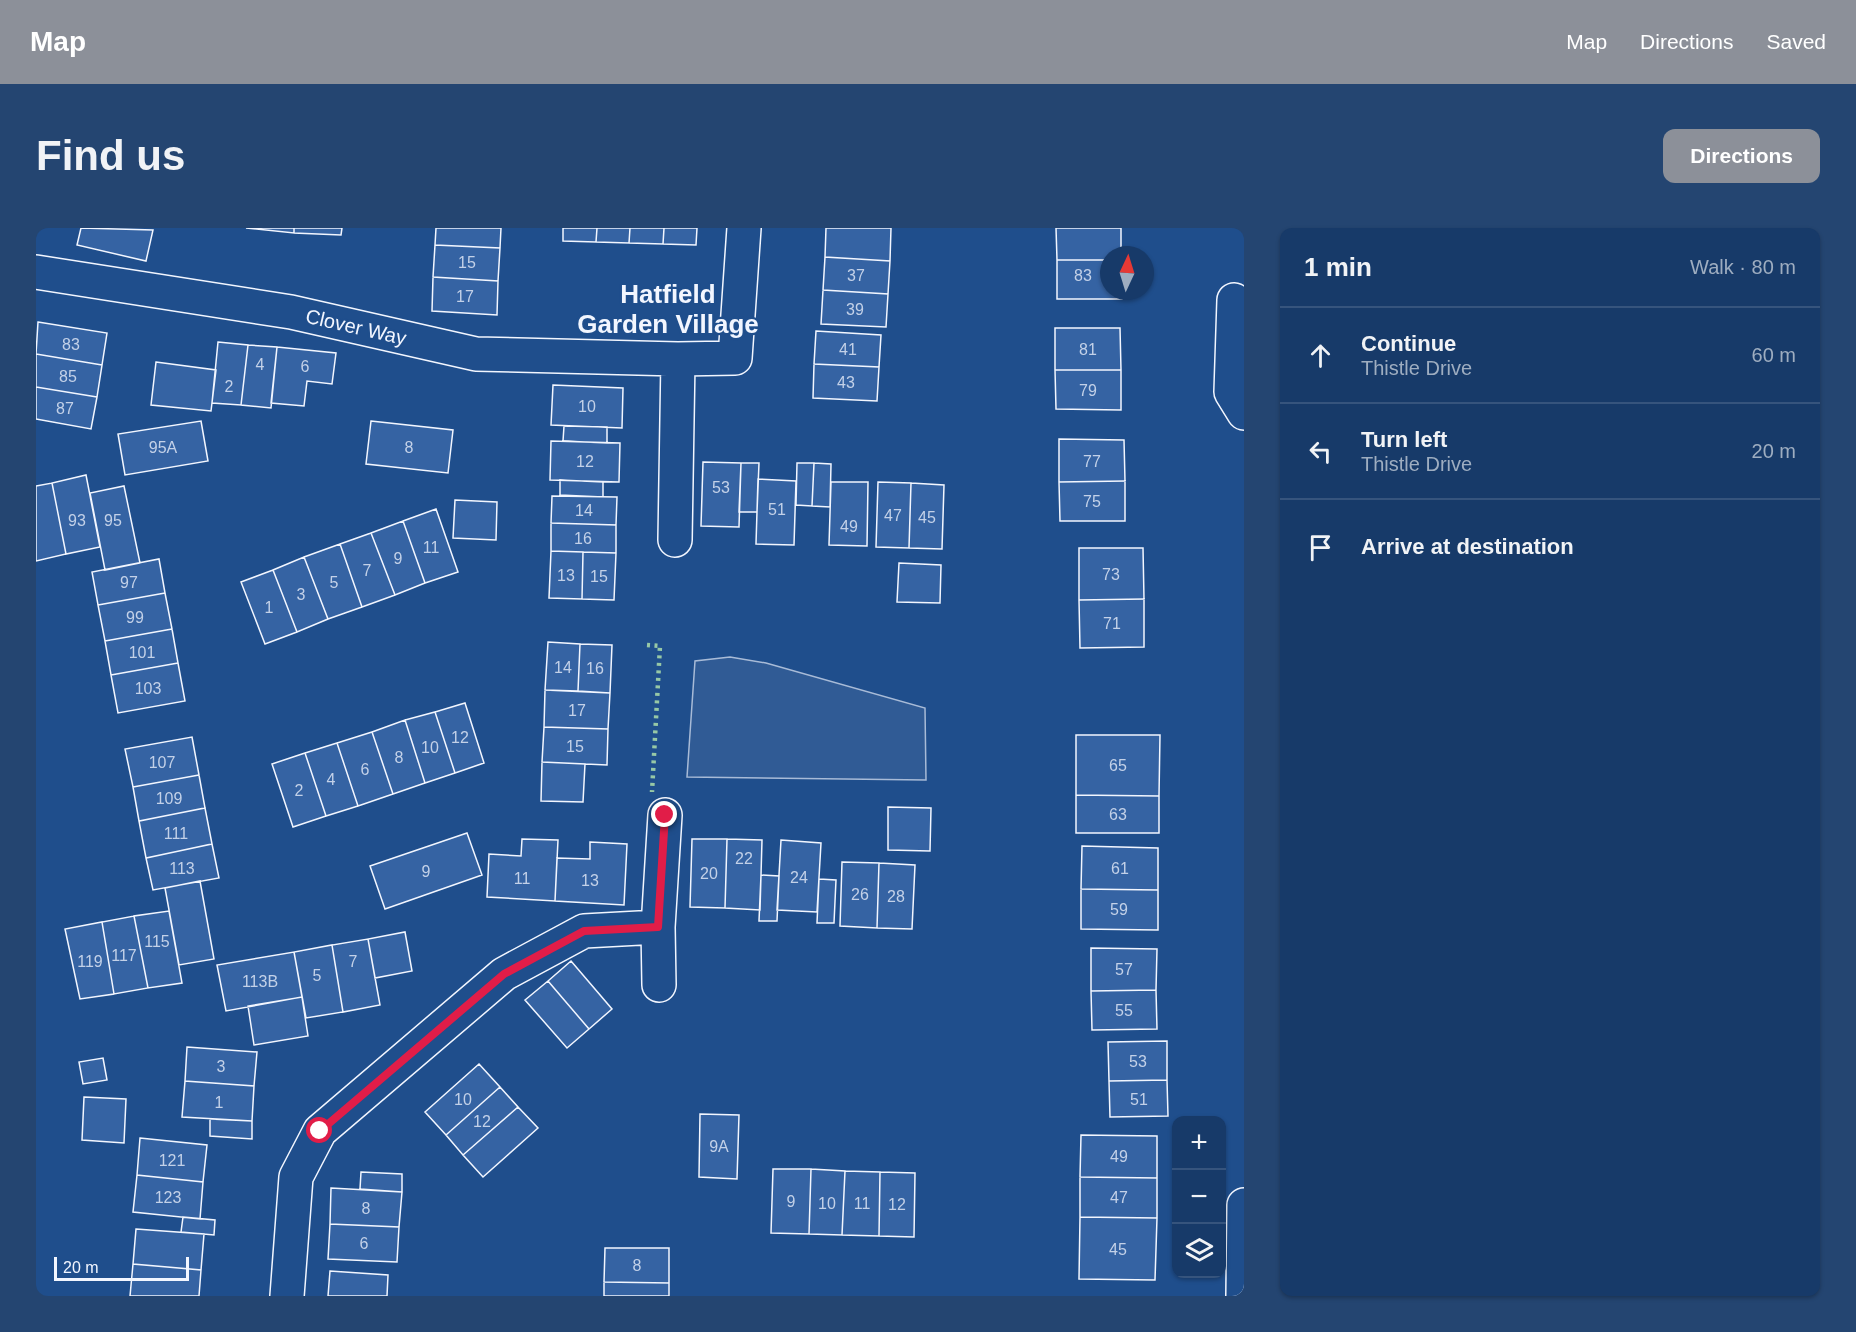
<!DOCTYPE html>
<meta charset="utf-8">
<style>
:root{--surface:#173a69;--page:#244571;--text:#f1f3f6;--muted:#9eadc0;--line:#36547d;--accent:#8c9099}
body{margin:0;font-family:Arial,sans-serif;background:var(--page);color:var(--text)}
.controls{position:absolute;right:18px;bottom:18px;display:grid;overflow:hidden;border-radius:12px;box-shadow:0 2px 4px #0004}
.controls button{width:54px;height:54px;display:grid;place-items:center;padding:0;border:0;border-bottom:2px solid var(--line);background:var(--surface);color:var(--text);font:30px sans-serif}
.compass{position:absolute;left:1064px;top:18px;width:54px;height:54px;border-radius:50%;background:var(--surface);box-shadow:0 2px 4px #0004;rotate:4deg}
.scale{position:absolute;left:18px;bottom:15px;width:135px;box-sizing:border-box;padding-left:6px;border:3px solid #f2f6ff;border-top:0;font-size:16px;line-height:21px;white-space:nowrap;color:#f2f6ff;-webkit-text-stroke:4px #1f4e8c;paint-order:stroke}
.stop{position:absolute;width:18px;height:18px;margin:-14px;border:4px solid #e11d48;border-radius:50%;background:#fff}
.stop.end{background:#e11d48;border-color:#fff;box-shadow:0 2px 6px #0008}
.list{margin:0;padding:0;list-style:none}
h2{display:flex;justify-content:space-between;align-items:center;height:78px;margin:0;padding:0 24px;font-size:26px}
h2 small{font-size:20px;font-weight:400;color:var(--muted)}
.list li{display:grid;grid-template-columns:39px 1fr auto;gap:18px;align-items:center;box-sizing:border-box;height:96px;padding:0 24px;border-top:2px solid var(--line)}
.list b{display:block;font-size:22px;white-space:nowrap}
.list p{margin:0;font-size:20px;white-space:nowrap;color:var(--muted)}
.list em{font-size:20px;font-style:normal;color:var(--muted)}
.icon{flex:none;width:33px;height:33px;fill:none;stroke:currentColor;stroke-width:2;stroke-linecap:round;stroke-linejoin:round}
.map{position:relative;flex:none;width:1208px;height:1068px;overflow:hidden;border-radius:12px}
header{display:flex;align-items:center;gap:36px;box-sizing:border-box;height:84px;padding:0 30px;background:var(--accent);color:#fff}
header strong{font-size:28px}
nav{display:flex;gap:33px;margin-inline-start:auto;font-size:21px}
.intro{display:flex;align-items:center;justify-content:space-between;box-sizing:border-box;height:144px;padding:0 36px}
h1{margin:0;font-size:42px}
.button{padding:15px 27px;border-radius:12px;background:var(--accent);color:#fff;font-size:21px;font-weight:700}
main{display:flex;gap:36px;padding:0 36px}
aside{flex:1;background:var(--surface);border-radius:12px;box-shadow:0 2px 4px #0004}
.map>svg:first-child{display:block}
.built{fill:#305b95;stroke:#a8bbd7;stroke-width:1.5}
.building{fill:#3563a3;stroke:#f2f6ff;stroke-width:1.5}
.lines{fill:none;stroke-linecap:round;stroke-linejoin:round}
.street-casing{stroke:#f2f6ff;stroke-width:36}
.street{stroke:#1f4e8c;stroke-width:33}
.hedge{stroke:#97c8a6;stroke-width:4.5;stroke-dasharray:3 4.5;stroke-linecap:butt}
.route{stroke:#e11d48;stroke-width:8}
.labels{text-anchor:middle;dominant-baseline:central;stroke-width:4.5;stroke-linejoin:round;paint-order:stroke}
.number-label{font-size:16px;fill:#c3d1e8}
.street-label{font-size:20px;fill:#f2f6ff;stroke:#1f4e8c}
.district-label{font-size:26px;font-weight:bold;fill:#f2f6ff;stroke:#1f4e8c}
</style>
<header>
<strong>Map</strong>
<nav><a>Map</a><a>Directions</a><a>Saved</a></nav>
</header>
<div class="intro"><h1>Find us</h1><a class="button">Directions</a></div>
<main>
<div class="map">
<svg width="1208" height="1068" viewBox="0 0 1208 1068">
<rect width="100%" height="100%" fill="#1f4e8c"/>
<path class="built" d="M694,429L730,435L889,480L890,552L651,549L659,433Z"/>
<path class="building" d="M45,0L117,2L110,33L41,17Z
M210,0H258V5Z
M258,0H306L305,7L258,5Z
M400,0H465L464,20L399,17Z
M527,0H561L560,14L527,13Z
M561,0H594L593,15L560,14Z
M594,0H628L627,16L593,15Z
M628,0H661L660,17L627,16Z
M790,0H855L854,33L789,29Z
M1020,0H1085V27H1073V32H1021Z
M399,17L464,20L462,53L397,49Z
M789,29L854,33L852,66L787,62Z
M1021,32H1073V63H1086V71H1021Z
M397,49L462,53L461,87L396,83Z
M787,62L852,66L850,99L785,96Z
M2,94L71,105L66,137L0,126Z
M1019,100H1084L1085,142H1019Z
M780,103L845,107L843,139L778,136Z
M182,114L212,117L205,177L176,175Z
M212,117L241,119L235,180L205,177Z
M241,119L300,125L296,156L271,153L268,178L235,175Z
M0,126L66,137L61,169L0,159Z
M120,134L180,142L175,183L115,177Z
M778,136L843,139L841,173L777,170Z
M1019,142H1085V182L1020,181Z
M517,157L587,160L586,200L515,197Z
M0,159L61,169L55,201L0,191Z
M165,193L172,233L89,247L82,206Z
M335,193L417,202L412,245L330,236Z
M528,198L571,199V215L527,213Z
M1023,211L1088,212L1089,253L1023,254Z
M515,213L584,215L583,254L514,252Z
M667,234L705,235L703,299L665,298Z
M705,235H723L721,284H703Z
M761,235H778L776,278L760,277Z
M778,235L795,236L794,279L776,278Z
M50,247L64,319L30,326L16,255Z
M722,251L760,253L758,317L720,316Z
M524,252L567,254V269L524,267Z
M1089,253V293H1024L1023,254Z
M795,254H832L831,318L793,317Z
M842,254L875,255L873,320L840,319Z
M16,255L30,326L0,333V258Z
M875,255L908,257L906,321L873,320Z
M88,258L104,335L69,342L54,265Z
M516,268L581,269L580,297L515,295Z
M419,272L461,274L460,312L417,310Z
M400,281L422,344L389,355L367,293Z
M367,293L389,355L359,367L335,305Z
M515,295L580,297V325L515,323Z
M335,305L359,367L326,379L304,316Z
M304,316L326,379L292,391L268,329Z
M1043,320H1107L1108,371L1043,372Z
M515,323L547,324L546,371L513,370Z
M547,324L580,325L578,372L546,371Z
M268,329L292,391L261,404L237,342Z
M123,331L129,365L62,377L56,344Z
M863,335L905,337L904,375L861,374Z
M237,342L261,404L229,416L205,354Z
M129,365L136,401L69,413L62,377Z
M1108,371V419L1044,420L1043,372Z
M136,401L142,435L75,447L69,413Z
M512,414L544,416L542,463L509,462Z
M544,416L576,417L574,465L542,463Z
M142,435L149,473L82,485L75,447Z
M509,462L574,465L572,501L508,499Z
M429,475L448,535L419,545L399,484Z
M399,484L419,545L389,555L369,492Z
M369,492L389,555L357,566L336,504Z
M508,499L572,501L571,537L506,534Z
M336,504L357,566L322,578L301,515Z
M1040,507H1124L1123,568L1040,567Z
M156,509L163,547L97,559L89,521Z
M301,515L322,578L290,588L269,525Z
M269,525L290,588L257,599L236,536Z
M506,534L549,536L547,574L505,573Z
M163,547L169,580L103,593L97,559Z
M1040,567L1123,568V605H1040Z
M852,579L895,580L894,623L852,622Z
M169,580L176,616L110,630L103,593Z
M431,605L446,647L349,681L334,638Z
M486,611L522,612L519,673L451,669L453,626L485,628Z
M656,611H691L689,680L654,679Z
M691,611L726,612L724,682L689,680Z
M745,612L785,615L781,684L741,682Z
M554,614L591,616L588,677L519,673L521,630L554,631Z
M176,616L183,650L117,662L110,630Z
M1046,618L1122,620V662L1045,661Z
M806,634L843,635L841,700L804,698Z
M843,635L879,637L876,701L841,700Z
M725,647L743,648L741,693H723Z
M783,651L800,652L798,695H781Z
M164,653L178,731L143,737L129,660Z
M1045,661L1122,662V702L1045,701Z
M133,683L146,755L112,760L98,688Z
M98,688L112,760L78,766L66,694Z
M66,694L78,766L44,771L29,701Z
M369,704L376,743L339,750L332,711Z
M332,711L344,777L307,784L296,717Z
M296,717L307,784L270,790L258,724Z
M1055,720L1121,721L1120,762L1055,763Z
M258,724L266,769L190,783L181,737Z
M535,733L576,781L553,801L512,753Z
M512,753L553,801L531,820L489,772Z
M1120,762L1121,801L1056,802L1055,763Z
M266,769L272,808L218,817L212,778Z
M1131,813V852L1073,853L1072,814Z
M151,819L221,824L218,858L149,853Z
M67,830L71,852L47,856L43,834Z
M443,836L464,859L410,907L389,884Z
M1131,852L1132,888L1074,889L1073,853Z
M149,853L218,858L216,893L146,889Z
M464,859L482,879L427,927L410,907Z
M48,869L90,871L88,915L46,912Z
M482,879L502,900L447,949L427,927Z
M664,886L703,887L701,951L663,949Z
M174,891L216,893V911L174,908Z
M1045,907L1121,908V950L1044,949Z
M104,910L171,917L167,954L101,947Z
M737,941H775L773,1006L735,1005Z
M775,941L809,943L806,1007L773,1006Z
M809,943L844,944L843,1008L806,1007Z
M325,944L366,946V964L324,961Z
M844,944L879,945L878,1009L843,1008Z
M101,947L167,954L164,991L97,984Z
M1044,949L1121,950V990L1044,989Z
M295,960L366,964L363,999L294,996Z
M147,989L179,992L178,1007L145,1004Z
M1044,989L1121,990L1119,1052L1043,1051Z
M294,996L363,999L361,1034L292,1031Z
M100,1001L168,1006L165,1042L97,1036Z
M569,1020H633V1055L568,1054Z
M97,1036L165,1042L163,1068H94Z
M294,1043L352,1047L351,1068H292Z
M568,1054L633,1055V1068H568Z"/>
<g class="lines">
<defs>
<path id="street" d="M0,44L255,84L440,126L642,131L699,130L708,0
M1198,72L1195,164L1208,185
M639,312L642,131
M622,699L623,757
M251,1068L260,949L284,903L468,746L548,703L622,699L629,587
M1207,1068L1208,977"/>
</defs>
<use href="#street" class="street-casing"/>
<use href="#street" class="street"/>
<path class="hedge" d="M611,417L624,418L616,564"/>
</g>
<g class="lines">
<path class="route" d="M284,903L468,746L548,703L622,699L629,587"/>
</g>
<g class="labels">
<g class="number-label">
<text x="431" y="34">15</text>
<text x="820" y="47">37</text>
<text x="1047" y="47">83</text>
<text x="429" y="68">17</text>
<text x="819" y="81">39</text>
<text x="35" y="116">83</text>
<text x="812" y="121">41</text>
<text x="1052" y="121">81</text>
<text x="224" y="136">4</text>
<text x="269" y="138">6</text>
<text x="32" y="148">85</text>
<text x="810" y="154">43</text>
<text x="193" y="158">2</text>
<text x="1052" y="162">79</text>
<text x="551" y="178">10</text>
<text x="29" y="180">87</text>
<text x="127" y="219">95A</text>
<text x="373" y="219">8</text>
<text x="549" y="233">12</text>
<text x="1056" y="233">77</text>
<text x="685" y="259">53</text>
<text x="1056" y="273">75</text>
<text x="741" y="281">51</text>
<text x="548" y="282">14</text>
<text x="857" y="287">47</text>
<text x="891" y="289">45</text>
<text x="41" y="292">93</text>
<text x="77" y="292">95</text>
<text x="813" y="298">49</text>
<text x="547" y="310">16</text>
<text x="395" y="319">11</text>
<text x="362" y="330">9</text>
<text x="331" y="342">7</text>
<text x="1075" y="346">73</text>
<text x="530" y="347">13</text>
<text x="563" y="348">15</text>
<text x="93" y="354">97</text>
<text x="298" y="354">5</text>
<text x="265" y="366">3</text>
<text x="233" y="379">1</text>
<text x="99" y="389">99</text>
<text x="1076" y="395">71</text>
<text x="106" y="424">101</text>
<text x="527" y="439">14</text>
<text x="559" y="440">16</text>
<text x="112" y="460">103</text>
<text x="541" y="482">17</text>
<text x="424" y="509">12</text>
<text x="539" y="518">15</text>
<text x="394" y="519">10</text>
<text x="363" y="529">8</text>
<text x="126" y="534">107</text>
<text x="1082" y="537">65</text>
<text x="329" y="541">6</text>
<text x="295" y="551">4</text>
<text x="263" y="562">2</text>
<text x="133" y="570">109</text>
<text x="1082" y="586">63</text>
<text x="140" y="605">111</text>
<text x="708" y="630">22</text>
<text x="146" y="640">113</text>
<text x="1084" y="640">61</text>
<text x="390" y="643">9</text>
<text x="673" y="645">20</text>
<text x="763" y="649">24</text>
<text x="486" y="650">11</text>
<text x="554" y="652">13</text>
<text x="824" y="666">26</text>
<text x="860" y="668">28</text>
<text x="1083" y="681">59</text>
<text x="121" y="713">115</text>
<text x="88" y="727">117</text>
<text x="54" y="733">119</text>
<text x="317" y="733">7</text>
<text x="1088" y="741">57</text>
<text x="281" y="747">5</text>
<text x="224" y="753">113B</text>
<text x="1088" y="782">55</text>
<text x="1102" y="833">53</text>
<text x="185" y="838">3</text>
<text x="427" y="871">10</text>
<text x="1103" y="871">51</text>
<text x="183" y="874">1</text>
<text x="446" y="893">12</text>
<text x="683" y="918">9A</text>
<text x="1083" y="928">49</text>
<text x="136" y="932">121</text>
<text x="132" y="969">123</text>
<text x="1083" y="969">47</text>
<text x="755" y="973">9</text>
<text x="791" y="975">10</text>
<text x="826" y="975">11</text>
<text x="861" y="976">12</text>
<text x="330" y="980">8</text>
<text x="328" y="1015">6</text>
<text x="1082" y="1021">45</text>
<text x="601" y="1037">8</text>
</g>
<g class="street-label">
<text transform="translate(320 99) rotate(13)">Clover Way</text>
</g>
<g class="district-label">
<text x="632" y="66">Hatfield<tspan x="632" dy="30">Garden Village</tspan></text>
</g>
</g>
</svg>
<div class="controls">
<button>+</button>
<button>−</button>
<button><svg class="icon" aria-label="layers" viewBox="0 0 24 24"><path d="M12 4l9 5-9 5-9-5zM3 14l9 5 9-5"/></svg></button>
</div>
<svg class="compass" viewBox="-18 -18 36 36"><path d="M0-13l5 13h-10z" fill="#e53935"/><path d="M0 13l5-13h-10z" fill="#9eadc0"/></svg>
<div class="scale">20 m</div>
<div class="stop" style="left:284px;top:903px"></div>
<div class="stop end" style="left:629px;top:587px"></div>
</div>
<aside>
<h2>1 min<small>Walk · 80 m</small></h2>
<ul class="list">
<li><svg class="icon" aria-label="ahead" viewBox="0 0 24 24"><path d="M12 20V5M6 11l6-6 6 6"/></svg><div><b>Continue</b><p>Thistle Drive</p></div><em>60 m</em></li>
<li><svg class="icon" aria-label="left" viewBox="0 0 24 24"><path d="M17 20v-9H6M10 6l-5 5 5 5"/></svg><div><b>Turn left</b><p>Thistle Drive</p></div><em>20 m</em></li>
<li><svg class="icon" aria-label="arrive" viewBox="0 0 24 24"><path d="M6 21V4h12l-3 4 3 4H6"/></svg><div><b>Arrive at destination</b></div></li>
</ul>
</aside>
</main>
